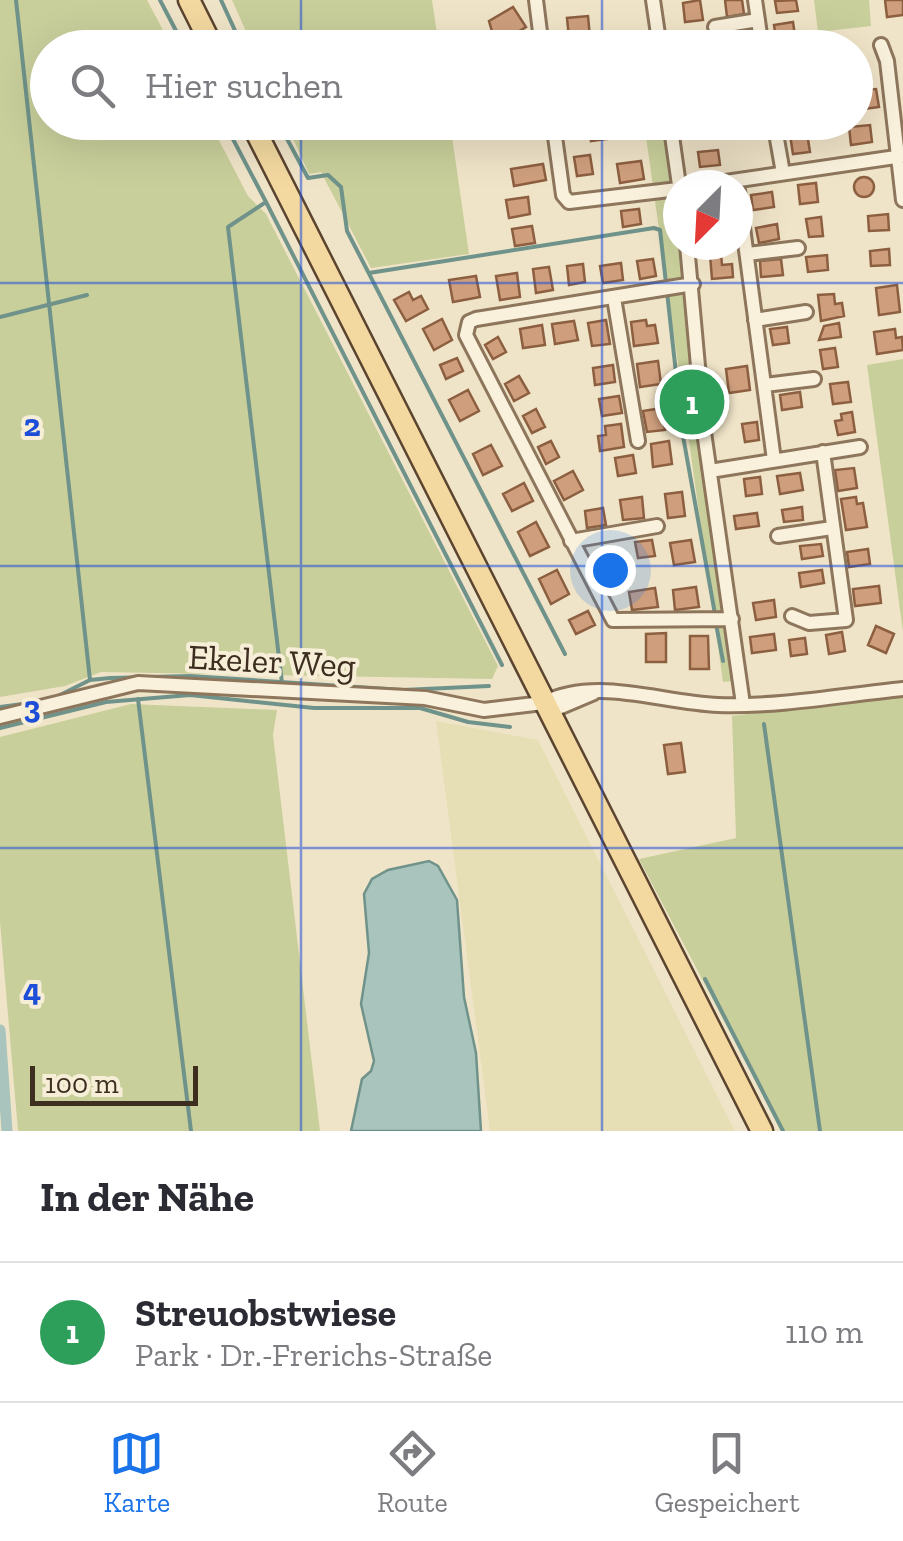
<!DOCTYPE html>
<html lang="de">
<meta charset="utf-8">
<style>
:root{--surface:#fff;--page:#f2f2f3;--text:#2b2b33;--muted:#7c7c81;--line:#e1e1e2;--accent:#1a73e8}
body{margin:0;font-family:"Zilla Slab",serif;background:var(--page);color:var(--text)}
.compass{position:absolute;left:663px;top:170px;width:90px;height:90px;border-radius:50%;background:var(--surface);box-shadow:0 10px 40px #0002;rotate:204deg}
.scale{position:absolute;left:30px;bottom:25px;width:168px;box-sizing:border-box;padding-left:10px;border:5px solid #3d2e20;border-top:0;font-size:28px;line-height:35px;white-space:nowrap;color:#3d2e20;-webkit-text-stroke:8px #f7eed8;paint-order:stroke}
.you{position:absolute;left:610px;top:570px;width:35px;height:35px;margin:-25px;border:8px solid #fff;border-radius:50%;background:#1a73e8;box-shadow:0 0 0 15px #1a73e833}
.badge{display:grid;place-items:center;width:65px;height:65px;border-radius:50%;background:var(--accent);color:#fff;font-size:32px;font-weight:700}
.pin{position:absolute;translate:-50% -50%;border:5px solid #fff;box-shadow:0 2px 10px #0006}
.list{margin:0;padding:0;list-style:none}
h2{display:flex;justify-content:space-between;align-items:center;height:130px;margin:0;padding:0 40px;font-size:42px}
h2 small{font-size:32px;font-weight:400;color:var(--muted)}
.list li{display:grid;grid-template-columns:65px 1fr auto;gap:30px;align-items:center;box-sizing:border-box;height:140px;padding:0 40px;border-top:2px solid var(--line)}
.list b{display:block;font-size:38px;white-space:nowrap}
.list p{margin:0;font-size:32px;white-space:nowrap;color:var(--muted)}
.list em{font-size:32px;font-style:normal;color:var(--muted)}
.icon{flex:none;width:55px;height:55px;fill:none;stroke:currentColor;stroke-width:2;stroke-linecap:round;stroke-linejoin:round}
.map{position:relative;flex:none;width:903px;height:1131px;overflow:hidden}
.search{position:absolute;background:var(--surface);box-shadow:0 10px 40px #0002;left:30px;right:30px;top:30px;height:110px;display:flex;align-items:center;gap:25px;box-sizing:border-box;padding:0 35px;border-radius:55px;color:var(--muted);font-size:38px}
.sheet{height:270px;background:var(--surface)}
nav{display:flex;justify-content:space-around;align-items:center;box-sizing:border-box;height:140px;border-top:2px solid var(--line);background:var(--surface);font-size:28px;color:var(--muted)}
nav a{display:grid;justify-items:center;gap:5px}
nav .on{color:var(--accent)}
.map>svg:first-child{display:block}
.farmland{fill:#e6deb5}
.green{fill:#c9cf9b}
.water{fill:#a9c4bc;stroke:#6f938a;stroke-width:2.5}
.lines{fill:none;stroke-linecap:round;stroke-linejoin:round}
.stream{stroke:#6f938a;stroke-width:4}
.canal{stroke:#a9c4bc;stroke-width:11}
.building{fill:#cf9f7d;stroke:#8d5f41;stroke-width:2.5}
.minor-casing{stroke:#8d765c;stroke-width:18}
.primary-casing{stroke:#5b4430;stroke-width:25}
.minor{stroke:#faf1dc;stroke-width:12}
.primary{stroke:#f3d9a0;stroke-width:20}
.grid{fill:none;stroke:#1d4ed8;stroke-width:2.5;stroke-opacity:0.55}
.labels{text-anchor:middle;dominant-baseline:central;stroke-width:8;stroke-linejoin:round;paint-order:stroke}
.street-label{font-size:35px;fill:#3d2e20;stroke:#f7eed8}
.grid-label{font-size:32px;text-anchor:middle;font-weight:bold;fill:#1d4ed8;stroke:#f7eed8;stroke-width:8;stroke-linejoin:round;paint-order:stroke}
</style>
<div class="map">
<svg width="903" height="1131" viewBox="0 0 903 1131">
<rect width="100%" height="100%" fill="#f0e4c8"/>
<path class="farmland" d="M436,721L538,740L735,1131H490Z"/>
<path class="green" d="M0,0H147L172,47L48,48V122L210,123L248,196L266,214L498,666L492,679L101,672L65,686L0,697Z
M232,0H432L439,47H253Z
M814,0H869L871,26L818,32Z
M286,123H450L469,254L371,268L321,172L309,174Z
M644,123H663L735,681L723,682Z
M903,359V632L867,365Z
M903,694V1131H782L639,859L736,838L732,716Z
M131,704L277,710L273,735L320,1131H18L0,922V737Z"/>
<path class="water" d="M429,861L438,866L457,900L464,997L476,1053L481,1131H351L362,1079L371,1071L374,1061L361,1004L369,953L364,894L372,879L388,870Z"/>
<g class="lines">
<path class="stream" d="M16,0L90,680
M160,0L185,48
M221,0L243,48
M224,122L266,202L228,227L282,683
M278,122L308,178L328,175L341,187L347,231L565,654
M266,202L502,665
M369,273L654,228L660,230L666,283
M667,292L683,436L715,614
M0,317L87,295
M716,624L723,661
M54,698L90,680L110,678L190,676L403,690L489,686
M138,699L191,1131
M0,707L30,703
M764,724L820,1131
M0,728L106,702L190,695L314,708H420L468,722L510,727
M705,979L783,1131"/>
<path class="canal" d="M0,1030L7,1131"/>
</g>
<path class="building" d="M700,0L703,20L685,22L683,3Z
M725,0H742L744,14L727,17Z
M796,0L798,11L777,13L775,1Z
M885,0H903V15L887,17Z
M513,7L526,27L496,45L489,21Z
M588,16L591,48H570L567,18Z
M793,22L796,43L777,45L774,25Z
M876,89L879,107L856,110V91Z
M588,122H605L607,139L591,141Z
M700,122H721L723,134L702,136Z
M870,125L872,142L851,145L849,127Z
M807,133L810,152L793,154L790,135Z
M718,150L720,165L700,167L698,152Z
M590,155L593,174L577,176L574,157Z
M641,161L644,179L620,183L617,164Z
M543,164L546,180L514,186L511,169Z
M854 187a10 10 0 1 1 20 0a10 10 0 1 1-20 0Z
M816,183L818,202L800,204L798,185Z
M772,192L774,207L753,210L751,195Z
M528,197L530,214L509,218L506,200Z
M639,209L641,224L623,227L621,211Z
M888,214L889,230L869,231L868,216Z
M821,217L823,236L809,237L806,219Z
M777,224L779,239L759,243L756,228Z
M532,226L535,243L515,246L512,229Z
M889,249L890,265L871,266L870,251Z
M721,254L722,265L732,264L733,277L712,279L710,255Z
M827,255L828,270L808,272L806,257Z
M653,259L656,276L640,279L637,261Z
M781,259L783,275L761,277L760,261Z
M621,263L623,280L603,283L600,266Z
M583,264L585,282L569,285L567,266Z
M549,267L553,290L536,293L533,269Z
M517,273L520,297L500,300L496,276Z
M476,276L480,297L453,302L449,280Z
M897,285L900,312L879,315L876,288Z
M409,292L413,300L421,296L428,309L406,321L394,300Z
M834,294L835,304L842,303L844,316L821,321L818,295Z
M442,319L452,340L434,350L423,329Z
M606,320L610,344L592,346L588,323Z
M646,320L647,326L655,325L658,343L634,346L631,322Z
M574,321L578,340L555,344L552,324Z
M839,323L841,337L819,340L824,326Z
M542,325L545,345L523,348L520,329Z
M787,327L789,343L773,345L770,329Z
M895,329L896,338L902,337L903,350L877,354L874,332Z
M498,337L506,352L493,359L485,345Z
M835,348L838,367L823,369L820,350Z
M457,358L463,371L446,379L440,365Z
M658,361L661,384L640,387L637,364Z
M613,365L615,382L595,385L593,368Z
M747,366L750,390L729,393L726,369Z
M519,376L529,393L514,401L505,384Z
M848,382L851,402L833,404L830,384Z
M468,390L479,411L460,421L449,400Z
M800,392L802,407L782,410L780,395Z
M619,396L622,413L602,416L599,399Z
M662,408L665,430L647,432L643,411Z
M536,409L545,427L532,433L523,416Z
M852,412L855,432L838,435L835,421L842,420L841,414Z
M757,422L759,440L745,442L742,424Z
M621,424L624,447L600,451L598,436L606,435L605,426Z
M551,441L559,457L546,464L538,447Z
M669,441L672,464L653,467L651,444Z
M491,445L502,466L483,475L473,454Z
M633,455L636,473L618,476L615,458Z
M854,468L857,488L838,491L835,470Z
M573,471L583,490L564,500L554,481Z
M800,473L803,490L780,494L777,476Z
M760,477L762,494L746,496L744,479Z
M524,483L533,501L512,511L503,494Z
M682,492L685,516L668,518L665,494Z
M642,497L644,518L623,520L620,500Z
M856,497L857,504L863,503L867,527L846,530L841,499Z
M802,507L803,520L784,522L782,510Z
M603,508L606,525L587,528L585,511Z
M757,513L759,526L736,529L734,516Z
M536,522L549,547L530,556L518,532Z
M652,540L655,556L638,558L635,542Z
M691,540L695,562L674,565L670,543Z
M821,544L823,556L802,559L800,546Z
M612,547L623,568L604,577L594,556Z
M868,549L870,564L849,567L847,552Z
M557,570L569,594L551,604L539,579Z
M822,570L824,583L801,587L799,573Z
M879,586L881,603L855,606L853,589Z
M696,587L699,607L675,610L673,590Z
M655,588L658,607L632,610L629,592Z
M774,600L776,617L756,620L753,603Z
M588,611L595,625L576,634L569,620Z
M876,626L894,634L886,653L868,645Z
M842,632L845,651L829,654L826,635Z
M666,633V662H646V634Z
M774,634L776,650L752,653L750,637Z
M690,636H708L709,669H690Z
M805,638L807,654L791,656L789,640Z
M681,743L685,772L668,774L664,745Z"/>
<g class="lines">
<defs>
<path id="minor" d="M536,0L542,48
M653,0L660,48
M755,0L762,48
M715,27L758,20
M881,45L887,61L903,200
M553,122L563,195L569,202L678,189
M670,122L679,185
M774,122L783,173
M705,185L903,156
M738,190L774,460
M687,245L704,432L743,704
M748,254L798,248
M693,284L476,319L469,322L466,335L613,620L732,619
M614,298L638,441
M755,320L806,312
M765,385L814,379
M710,471L860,447
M778,536L832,528
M571,541L657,526
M792,616L809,623L846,620L823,452
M543,703C597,676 661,703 718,705C779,707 843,695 903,689
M0,717L138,683L425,698L484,710L543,703L561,707L594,693"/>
<path id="primary" d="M189,0L213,48
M251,122L762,1131"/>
</defs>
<use href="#minor" class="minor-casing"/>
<use href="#primary" class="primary-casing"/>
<use href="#minor" class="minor"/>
<use href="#primary" class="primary"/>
</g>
<path class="grid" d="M301,0V48M602,0V48M301,122V1131M602,122V1131M0,283H903M0,566H903M0,848H903"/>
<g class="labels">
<g class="street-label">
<text transform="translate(272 661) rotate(3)">Ekeler Weg</text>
</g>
</g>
<g class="grid-label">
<text x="32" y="436">2</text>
<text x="32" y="718">3</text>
<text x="32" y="1001">4</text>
</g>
</svg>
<svg class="compass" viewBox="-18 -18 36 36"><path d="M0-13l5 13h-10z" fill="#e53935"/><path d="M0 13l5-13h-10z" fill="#7c7c81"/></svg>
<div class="scale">100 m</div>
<div class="you"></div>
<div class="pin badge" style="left:692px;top:402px;background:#2e9e5b">1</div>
<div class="search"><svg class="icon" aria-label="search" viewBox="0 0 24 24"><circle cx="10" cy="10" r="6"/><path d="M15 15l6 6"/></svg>Hier suchen</div>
</div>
<section class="sheet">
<h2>In der Nähe<small></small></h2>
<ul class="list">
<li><span class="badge" style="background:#2e9e5b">1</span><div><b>Streuobstwiese</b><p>Park · Dr.-Frerichs-Straße</p></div><em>110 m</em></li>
</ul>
</section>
<nav>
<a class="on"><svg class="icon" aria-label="map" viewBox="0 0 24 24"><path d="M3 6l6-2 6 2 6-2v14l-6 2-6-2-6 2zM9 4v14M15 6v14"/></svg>Karte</a>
<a><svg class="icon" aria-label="directions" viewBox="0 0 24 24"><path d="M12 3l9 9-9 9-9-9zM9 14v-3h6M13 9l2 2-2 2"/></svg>Route</a>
<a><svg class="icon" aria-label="saved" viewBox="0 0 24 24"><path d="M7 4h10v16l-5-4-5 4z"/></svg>Gespeichert</a>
</nav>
